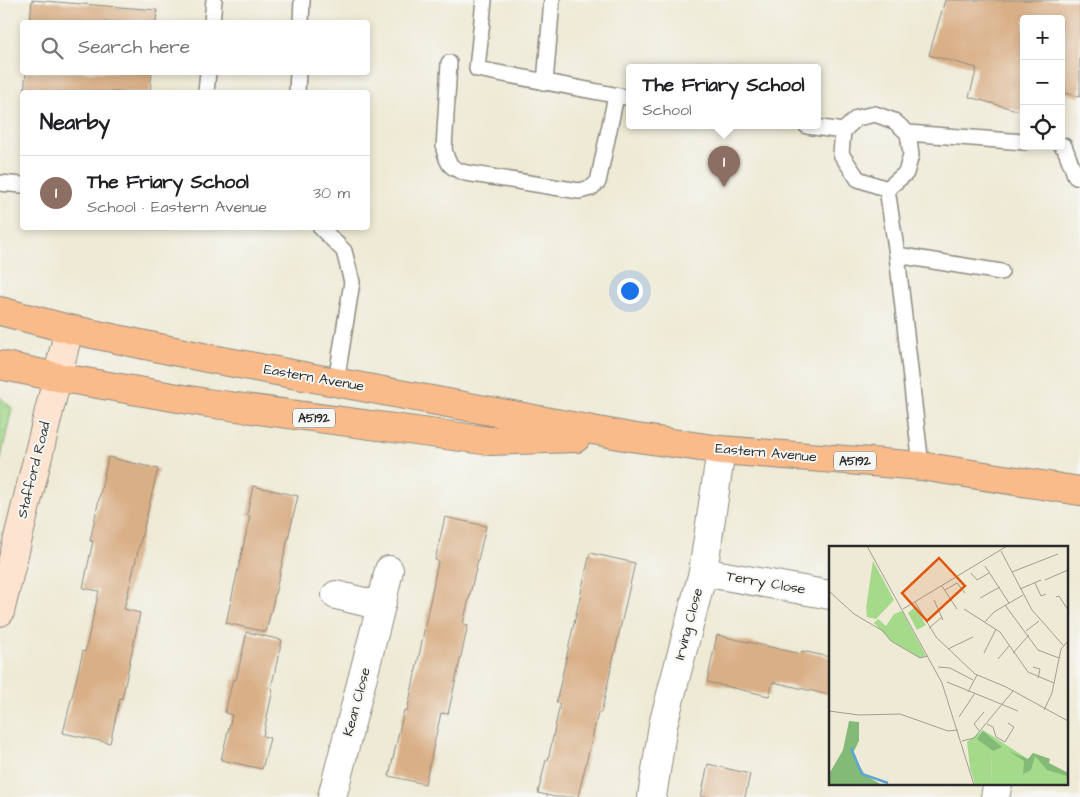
<!DOCTYPE html>
<meta charset="utf-8">
<style>
:root{--surface:#fff;--page:#f2f2f2;--text:#202124;--muted:#757577;--line:#e0e0e0;--accent:#b5179e}
body{margin:0;font-family:"Architects Daughter",sans-serif;background:var(--page);color:var(--text)}
.controls{position:absolute;right:15px;top:15px;display:grid;overflow:hidden;border-radius:5px;box-shadow:0 2px 8px #0003}
.controls button{width:45px;height:45px;display:grid;place-items:center;padding:0;border:0;border-bottom:1px solid var(--line);background:var(--surface);color:var(--text);font:25px sans-serif}
.you{position:absolute;left:629px;top:290px;width:18px;height:18px;margin:-12px;border:4px solid #fff;border-radius:50%;background:#1a73e8;box-shadow:0 0 0 8px #1a73e833}
.badge{display:grid;place-items:center;width:32px;height:32px;border-radius:50%;background:var(--accent);color:#fff;font-size:16px;font-weight:700}
.pin{position:absolute;translate:-50% -41px;filter:drop-shadow(0 1px 2px #0008)}
.pin::after{content:'';position:absolute;top:26px;width:18px;height:15px;background:inherit;clip-path:polygon(0 0,100% 0,50% 100%)}
.popup{position:absolute;left:626px;top:64px;width:195px;height:65px;box-sizing:border-box;display:grid;place-content:center;border-radius:5px;background:var(--surface);filter:drop-shadow(0 1px 4px #0005);font-size:16px;white-space:nowrap;color:var(--muted)}
.popup b{font-size:19px;color:var(--text)}
.popup::after{content:'';position:absolute;left:50%;top:100%;margin-left:-10px;border:10px solid transparent;border-top-color:var(--surface)}
.list{margin:0;padding:0;list-style:none}
h2{display:flex;justify-content:space-between;align-items:center;height:65px;margin:0;padding:0 20px;font-size:21px}
h2 small{font-size:16px;font-weight:400;color:var(--muted)}
.list li{display:grid;grid-template-columns:32px 1fr auto;gap:15px;align-items:center;box-sizing:border-box;height:75px;padding:0 20px;border-top:1px solid var(--line)}
.list b{display:block;font-size:19px;white-space:nowrap}
.list p{margin:0;font-size:16px;white-space:nowrap;color:var(--muted)}
.list em{font-size:16px;font-style:normal;color:var(--muted)}
.icon{flex:none;width:28px;height:28px;fill:none;stroke:currentColor;stroke-width:2;stroke-linecap:round;stroke-linejoin:round}
.map{position:relative;flex:none;width:1080px;height:797px;overflow:hidden}
.search{position:absolute;background:var(--surface);box-shadow:0 2px 8px #0003;left:20px;top:20px;width:350px;height:55px;display:flex;align-items:center;gap:12px;box-sizing:border-box;padding:0 18px;border-radius:5px;color:var(--muted);font-size:19px}
.panel{position:absolute;background:var(--surface);box-shadow:0 2px 8px #0003;left:20px;top:90px;width:350px;height:140px;border-radius:5px}
.map>svg:first-child{display:block}
.grass{fill:url(#grass-tufts);stroke:#68825b}
.building{fill:#d9af86}
.lines{fill:none;stroke-linecap:round;stroke-linejoin:round}
.lane-casing{stroke:#8c8a80;stroke-width:18}
.street-casing{stroke:#8c8a80;stroke-width:30}
.secondary-casing{stroke:#8c8a80;stroke-width:30}
.highway-casing{stroke:#8c8a80;stroke-width:30}
.lane{stroke:#fff;stroke-width:15}
.street{stroke:#fff;stroke-width:28}
.secondary{stroke:#fde4d1;stroke-width:28}
.highway{stroke:#fabb8b;stroke-width:28}
.labels{text-anchor:middle;dominant-baseline:central;stroke-width:4;stroke-linejoin:round;paint-order:stroke}
.shield{fill:#f6f6f2;stroke:#686867;stroke-width:1}
.shield-label{font-size:12px;font-weight:bold;fill:#2b2b2b}
.street-label{font-size:14px;fill:#2b2b2b;stroke:#f6f6f2}
.inset-river{fill:none;stroke:#5ea6d5;stroke-width:2.5}
.inset-road{fill:none;stroke:#a09e91;stroke-width:1}
.view{fill:#df570e;fill-opacity:0.15;stroke:#df570e;stroke-width:2.5}
.inset-edge{fill:none;stroke:#2b2b2b;stroke-width:2.5}
</style>
<div class="map">
<svg width="1080" height="797" viewBox="0 0 1080 797">
<defs>
<pattern id="grass-tufts" width="24" height="20" patternUnits="userSpaceOnUse" patternTransform="scale(1.25)"><rect width="24" height="20" fill="#a5da8b"/><path d="M3 7l-1-3M5 7V3M7 7l1-3M15 17l-1-3M17 17v-4M19 17l1-3" fill="none" stroke="#8ebb78"/></pattern>
</defs>
<rect width="100%" height="100%" fill="#f6f6f2"/>
<filter id="ink" filterUnits="userSpaceOnUse"><feTurbulence type="fractalNoise" baseFrequency=".02" numOctaves="2"/><feDisplacementMap in="SourceGraphic" scale="10" xChannelSelector="R" yChannelSelector="G"/><feConvolveMatrix kernelMatrix="1 2 1 2 8 2 1 2 1" color-interpolation-filters="sRGB"/></filter>
<filter id="wash" filterUnits="userSpaceOnUse"><feTurbulence type="fractalNoise" baseFrequency=".0096" numOctaves="4" result="noise"/><feDisplacementMap in="SourceGraphic" scale="20" xChannelSelector="R" yChannelSelector="G"/><feGaussianBlur stdDeviation="1.12" result="paint"/><feColorMatrix in="noise" values="0 0 0 0 0 0 0 0 0 0 0 0 0 0 0 0 0 1.4 0 .05"/><feComposite in="paint" operator="in"/></filter>
<g filter="url(#wash)">
<rect width="100%" height="100%" fill="#eeead5"/>
<path class="grass" d="M0,397L12,408L0,462Z"/>
<g id="blocks">
<path class="building" d="M32,0L157,10L156,22H30Z
M945,0H1080V97L1061,92V19H1024V112L969,97L977,68L929,55Z
M26,72H152L150,92H24Z
M108,457L158,469L124,609L140,613L122,699L120,698L110,743L63,733L83,651L85,652L99,591L83,588L93,541H90Z
M253,486L298,496L266,632L226,623L250,516L247,515Z
M445,517L486,526L463,624L468,625L448,714L441,713L425,784L389,776L404,710L407,711L419,656L438,561L435,560Z
M590,553L635,563L601,713H598L578,797H555L538,793L546,760H548L560,704L556,703Z
M247,632L282,640L271,688L273,689L263,736L270,738L262,769L221,760L232,715L225,713L233,679L236,680Z
M717,635L801,654L802,651L830,657V695L773,682L769,696L707,682Z
M708,764L750,774L745,797H701Z"/>
</g>
</g>
<g filter="url(#ink)">
<use href="#blocks" fill-opacity="0" stroke="#8c8a80" stroke-width="1"/>
<g class="lines">
<defs>
<path id="lane" d="M484,0L477,69L630,98
M212,22L214,0
M301,22L302,0
M449,63L444,149C448,165 450,168 466,173L579,191L591,188L598,182L616,96
M545,83L552,0
M206,92L208,72
M297,92L298,72
M807,126L843,131
M1061,145L1064,146L1076,177
M0,183L22,185
M887,189L897,255L921,466
M887,189L858,179L841,154L843,131L857,118L875,114L894,121L908,133L1024,142
M887,189L906,173L911,155L908,133
M321,228L344,251L352,282L336,382
M897,255L1001,272"/>
<path id="street" d="M703,572L830,595
M336,595L381,606
M332,797L381,606L389,570
M652,797L663,725L703,572L721,450
M995,797L998,783"/>
<path id="secondary" d="M0,612L69,329"/>
<path id="highway" d="M0,311L69,329L212,359L630,437L721,450L921,466L1080,491
M0,365L57,377L207,403L490,441L576,438"/>
</defs>
<use href="#lane" class="lane-casing"/>
<use href="#street" class="street-casing"/>
<use href="#secondary" class="secondary-casing"/>
<use href="#highway" class="highway-casing"/>
<use href="#lane" class="lane"/>
<use href="#street" class="street"/>
<use href="#secondary" class="secondary"/>
<use href="#highway" class="highway"/>
</g>
</g>
<g class="labels">
<g class="shield">
<rect x="293" y="408.5" width="42" height="19" rx="4"/>
<rect x="834" y="451.5" width="42" height="19" rx="4"/>
</g>
<g class="shield-label">
<text x="314" y="418">A5192</text>
<text x="855" y="461">A5192</text>
</g>
<g class="street-label">
<text transform="translate(314 378) rotate(10)">Eastern Avenue</text>
<text transform="translate(766 453) rotate(5)">Eastern Avenue</text>
<text transform="translate(34 470) rotate(-76)">Stafford Road</text>
<text transform="translate(766 583) rotate(10)">Terry Close</text>
<text transform="translate(689 624) rotate(-75)">Irving Close</text>
<text transform="translate(357 702) rotate(-75)">Kean Close</text>
</g>
</g>
<g transform="translate(829 546)">
<rect width="239" height="239" fill="#eeead5"/>
<path d="M44,15L65,54L47,73L38,71L37,62ZM86,61L97,79L88,84L79,67ZM73,65L97,110L91,112L62,95L45,77L49,73L57,80L65,68ZM154,184L199,213L204,207L221,213L219,217L239,227L237,239H162L163,207L141,222L138,196Z" fill="#a5da8b"/>
<path d="M20,175L30,176V195L24,207L28,216L36,229L53,239H0V228L14,204ZM154,185L173,201L164,205L148,193ZM180,205L199,213L204,207L221,213L220,217L239,227L238,230L218,224L206,210L202,224L194,228L195,215Z" fill="#84ba77"/>
<path d="M163,206L162,239H146L141,222Z" fill="#a5da8b"/>
<path class="inset-river" d="M22,202L33,228L59,237"/>
<path class="inset-road" d="M38,0L113,137L145,239M172,5L203,64L234,99M156,20L180,57M183,26L229,8M142,27L148,34L160,27M216,34L239,24M206,37L212,50L217,48M113,40L128,63M191,43L212,34M116,44L128,37L136,47M0,45L25,68L54,85L62,95L91,112L99,110M227,51L230,50L239,64M151,52L171,41M105,54L114,74M86,56L107,91L146,128L177,141L239,175M176,59L209,104L230,112M74,63L178,0M135,63L171,86L199,126L225,137M156,76L165,66L194,49M100,82L113,71M197,85L210,75M119,103L144,91M155,107L167,83M184,107L200,89M169,113L180,100M109,121L121,122L144,134M204,121L211,123L209,132M118,136L189,165M139,146L148,129M215,164L223,147L232,103L239,95M0,165L30,169L71,168L119,185L129,184M130,171L146,147M158,178L164,181L167,191L176,196L185,181L179,177M151,186L145,178L155,166M133,195L145,192L184,145"/>
<path class="view" d="M110,12L136,40L98,75L73,47Z"/>
<rect width="239" height="239" class="inset-edge"/>
</g>
</svg>
<div class="controls">
<button>+</button>
<button>−</button>
<button><svg class="icon" aria-label="locate" viewBox="0 0 24 24"><circle cx="12" cy="12" r="6"/><path d="M12 2v4M12 18v4M2 12h4M18 12h4"/></svg></button>
</div>
<div class="you"></div>
<div class="pin badge" style="left:724px;top:187px;background:#8d6e63">1</div>
<div class="popup"><b>The Friary School</b>School</div>
<div class="search"><svg class="icon" aria-label="search" viewBox="0 0 24 24"><circle cx="10" cy="10" r="6"/><path d="M15 15l6 6"/></svg>Search here</div>
<section class="panel">
<h2>Nearby<small></small></h2>
<ul class="list">
<li><span class="badge" style="background:#8d6e63">1</span><div><b>The Friary School</b><p>School · Eastern Avenue</p></div><em>30 m</em></li>
</ul>
</section>
</div>
